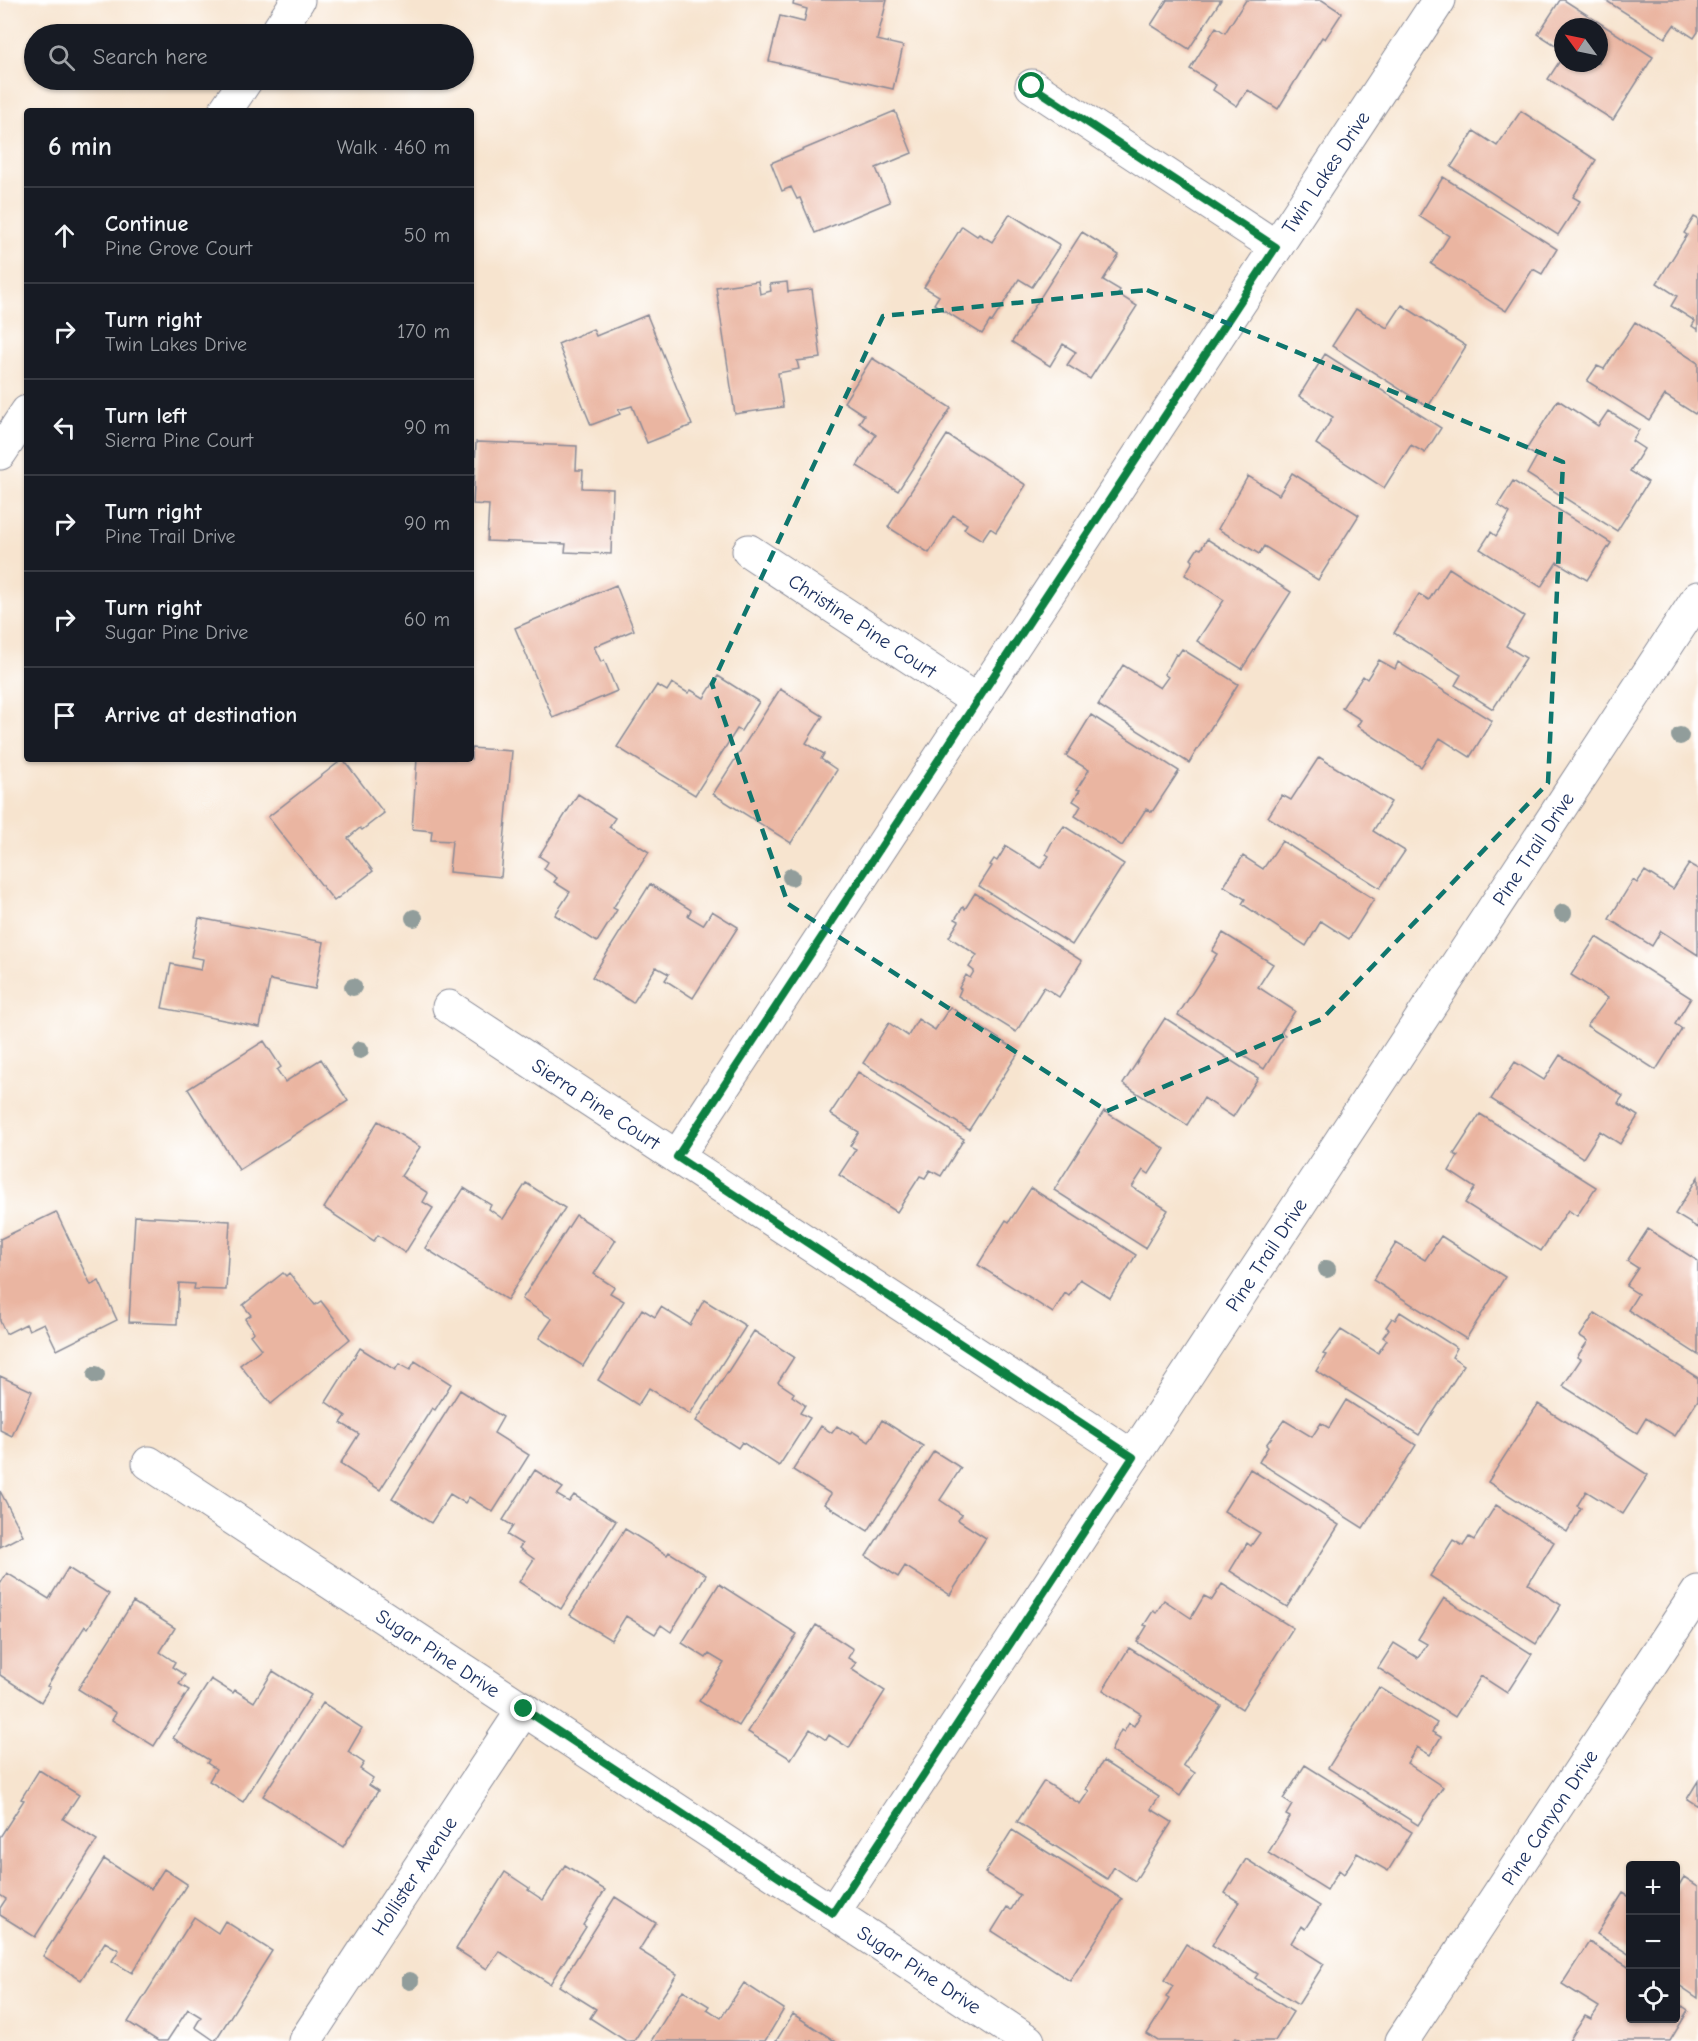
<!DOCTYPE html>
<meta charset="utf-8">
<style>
:root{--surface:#171b24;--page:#20242c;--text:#f1f3f6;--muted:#9ea1a6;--line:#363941}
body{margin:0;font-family:"Comic Neue",sans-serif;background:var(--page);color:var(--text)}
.controls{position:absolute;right:18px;bottom:18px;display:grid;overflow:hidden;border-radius:6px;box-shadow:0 2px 4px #0004}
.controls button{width:54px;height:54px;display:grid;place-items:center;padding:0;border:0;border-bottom:2px solid var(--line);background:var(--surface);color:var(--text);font:30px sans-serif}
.compass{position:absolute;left:1554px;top:18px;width:54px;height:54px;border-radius:50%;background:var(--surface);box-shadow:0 2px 4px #0004;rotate:303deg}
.stop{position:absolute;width:18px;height:18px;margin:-14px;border:4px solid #0b8043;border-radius:50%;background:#fff}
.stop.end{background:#0b8043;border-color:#fff;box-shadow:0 2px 6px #0008}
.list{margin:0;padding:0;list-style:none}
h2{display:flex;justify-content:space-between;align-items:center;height:78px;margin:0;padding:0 24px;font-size:26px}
h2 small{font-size:20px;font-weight:400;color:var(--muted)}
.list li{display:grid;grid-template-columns:39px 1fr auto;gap:18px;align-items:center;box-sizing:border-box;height:96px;padding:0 24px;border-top:2px solid var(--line)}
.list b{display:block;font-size:22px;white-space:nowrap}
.list p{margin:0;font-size:20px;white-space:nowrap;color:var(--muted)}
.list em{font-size:20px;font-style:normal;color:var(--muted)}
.icon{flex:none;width:33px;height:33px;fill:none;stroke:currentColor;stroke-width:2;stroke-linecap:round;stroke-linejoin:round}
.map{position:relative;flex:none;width:1698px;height:2041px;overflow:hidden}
.search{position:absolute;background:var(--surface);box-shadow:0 2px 4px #0004;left:24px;top:24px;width:450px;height:66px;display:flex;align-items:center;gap:15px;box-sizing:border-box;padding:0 21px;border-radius:33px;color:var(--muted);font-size:22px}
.panel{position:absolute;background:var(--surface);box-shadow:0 2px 4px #0004;left:24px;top:108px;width:450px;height:654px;border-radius:6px}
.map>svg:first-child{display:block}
.building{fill:#eab5a1}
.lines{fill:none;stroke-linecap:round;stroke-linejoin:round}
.minor-casing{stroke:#898a96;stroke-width:35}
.minor{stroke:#fff;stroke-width:33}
.tree{fill:#919d9b}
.route{stroke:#0b8043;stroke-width:8}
.marked{fill:none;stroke:#0f766e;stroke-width:4.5;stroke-dasharray:12 8;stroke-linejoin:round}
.labels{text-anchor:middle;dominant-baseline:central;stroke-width:5;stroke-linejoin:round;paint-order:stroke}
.street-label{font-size:20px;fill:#1b2f5e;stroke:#fff}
</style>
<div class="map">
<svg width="1698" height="2041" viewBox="0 0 1698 2041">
<rect width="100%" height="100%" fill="#fff"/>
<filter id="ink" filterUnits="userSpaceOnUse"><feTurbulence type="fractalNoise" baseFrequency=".0167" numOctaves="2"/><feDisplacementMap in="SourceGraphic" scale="12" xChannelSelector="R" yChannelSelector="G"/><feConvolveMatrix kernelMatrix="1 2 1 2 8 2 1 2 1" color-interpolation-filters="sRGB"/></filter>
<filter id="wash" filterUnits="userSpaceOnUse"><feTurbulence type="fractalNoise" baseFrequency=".008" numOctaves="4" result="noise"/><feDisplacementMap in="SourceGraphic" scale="24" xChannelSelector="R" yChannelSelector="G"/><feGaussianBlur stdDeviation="1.35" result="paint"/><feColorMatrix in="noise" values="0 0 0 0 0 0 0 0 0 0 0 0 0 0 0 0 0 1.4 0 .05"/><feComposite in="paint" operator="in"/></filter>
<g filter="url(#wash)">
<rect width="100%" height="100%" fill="#f7e4cf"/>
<g id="blocks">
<path class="building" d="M794,0H887L877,40L903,46L893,89L769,61L780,16L804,22L807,9L793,5Z
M1167,0H1221L1189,49L1151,25Z
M1246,0H1322L1342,13L1325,39L1322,37L1278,109L1248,90L1237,106L1213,90L1216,85L1190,69L1216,27L1225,33Z
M1560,0H1564L1653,57L1613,120L1548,79L1563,56V63H1599V27H1563V50L1538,34Z
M1605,0H1698V32L1694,38L1674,25L1665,38Z
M895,111L912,153L876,168L890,202L815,233L800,198L797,199L791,187L782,191L771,163Z
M1521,111L1596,160L1573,197L1580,201L1558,235L1451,167L1474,131L1497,146Z
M1443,177L1557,249L1542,274L1533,269L1506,311L1431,264L1449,236L1419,216Z
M1010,214L1060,245L1032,287L1019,279L992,322L990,321L982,334L934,304L939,296L924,287L962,226L977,236L979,234L992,242Z
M1694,217L1698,219V330L1692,326L1695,321L1671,306L1677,296L1657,283L1687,235L1684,233Z
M1082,232L1119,255L1103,280L1120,290L1118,294L1137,306L1090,379L1067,365L1076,352L1063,344L1050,366L1012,342Z
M758,281L760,294L771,291L770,284L787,282L788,292L812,289L821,358L797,361L799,369L778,373L783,407L735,414L716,287Z
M1402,305L1466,346L1428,407L1332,346L1356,309L1387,328Z
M647,315L692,425L647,443L632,406L618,410L620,414L591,425L558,344L593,329L596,336Z
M1635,322L1698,363V410L1695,414L1665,395L1649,420L1587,381L1597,366L1604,369Z
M1325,354L1441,428L1425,453L1411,445L1384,488L1316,444L1333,417L1299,396Z
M872,358L951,408L898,491L857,466L876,435L859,423L864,415L844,402Z
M1558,400L1598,426L1608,411L1639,430L1632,441L1644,449L1630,471L1648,482L1617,531L1527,474L1537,456L1526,450Z
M947,435L1026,485L996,532L990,528L982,540L964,529L967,524L953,515L929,553L888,527Z
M476,442L577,446L576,470H583L582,488L613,489L611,554L565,552L566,544L487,541L489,505L473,504Z
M1292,473L1359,515L1318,580L1264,546L1259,554L1218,529L1248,476L1279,495Z
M1513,481L1611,543L1587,580L1557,562L1541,587L1480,549L1491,532L1496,536L1510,513L1498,505Z
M1207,539L1291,592L1242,669L1197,641L1224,600L1185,575L1193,561L1191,559L1198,548L1201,549Z
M1449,568L1524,616L1506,646L1526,658L1493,709L1455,685L1461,675L1394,633L1419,594L1429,600Z
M616,585L634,630L594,647L601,662L604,660L617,691L553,718L515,628Z
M1182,649L1238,684L1189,763L1098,705L1123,665L1160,688L1168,677L1164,674L1170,665L1176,654L1178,655Z
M1379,660L1395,669L1398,662L1492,721L1470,757L1440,738L1421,767L1357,726L1361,720L1342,708L1363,676L1367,679Z
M718,676L759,702L741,731L737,729L695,795L617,747L657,685L667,691L672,683L688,693L691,690L704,698Z
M780,689L823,716L806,743L824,754L821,759L837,770L791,843L713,794Z
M1091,715L1179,771L1152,812L1146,809L1122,846L1075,816L1081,806L1073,801L1080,790L1077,789L1089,770L1066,756Z
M471,748L512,751L501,877L449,872L452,841L431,840L432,831L412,829L417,759H471Z
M1319,757L1391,802L1373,831L1405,851L1380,888L1268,817L1282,795L1291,800Z
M343,759L384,813L362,830L360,828L348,838L373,871L334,901L268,817Z
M578,794L615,818L609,827L649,852L613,908L617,910L597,942L555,915L570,892L554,882L557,878L544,869L548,862L539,856Z
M1064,826L1124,864L1072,945L979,886L992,866L990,865L994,859L997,861L1006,846L1041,868L1049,856L1046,854L1051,844Z
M1282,841L1374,899L1349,939L1321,921L1306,946L1242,904L1245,899L1224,886L1243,856L1263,869Z
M1689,864L1698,869V955L1661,931L1652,946L1609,919L1633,880L1637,883L1645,871L1673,889Z
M650,884L691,910L688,916L703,925L712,911L738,927L693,998L665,980L669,974L656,967L633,1003L592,977Z
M975,893L1082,961L1059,997L1044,987L1016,1032L958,996L961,989L959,988L966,975L970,978L974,971L969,967L977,955L949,937L959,921L955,919L963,907L965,909Z
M199,918L324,942L315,989L270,980L260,1027L162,1008L171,964L201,970L203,959L191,957Z
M1223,933L1273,964L1258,987L1295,1011L1281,1032L1285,1035L1264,1069L1178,1015L1217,954L1212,951Z
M1596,937L1691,998L1675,1024L1682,1029L1656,1070L1587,1026L1608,998L1571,975Z
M950,1007L1019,1052L969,1130L863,1063L889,1023L908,1036L918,1019L935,1030Z
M1165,1018L1258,1078L1233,1117L1204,1098L1187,1125L1123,1084Z
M264,1041L281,1067L277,1070L285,1082L321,1059L348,1101L239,1170L188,1089Z
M1560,1055L1623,1096L1618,1103L1638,1116L1620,1144L1600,1131L1583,1158L1491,1099L1515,1062L1544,1080Z
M858,1072L964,1139L941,1176L930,1170L925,1178L920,1176L897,1212L839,1175L856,1149L850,1146L859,1132L830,1114Z
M1104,1111L1165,1149L1149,1174L1143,1170L1132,1187L1168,1210L1145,1248L1054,1190Z
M1480,1114L1596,1187L1577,1216L1568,1210L1541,1251L1465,1203L1475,1188L1449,1171L1458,1156L1454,1154Z
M378,1121L420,1147L401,1176L428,1193L423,1202L433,1208L405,1253L378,1235L374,1241L324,1208Z
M1698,1177V1228L1675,1214Z
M526,1183L565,1208L507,1300L425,1248L464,1188L491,1205L489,1209L503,1219Z
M1031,1188L1136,1255L1110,1298L1080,1279L1069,1296L1065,1293L1053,1313L978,1265L1006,1220L1009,1222Z
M56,1212L91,1285L99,1281L117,1320L57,1350L44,1323L29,1330L26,1324L6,1334L0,1321V1239Z
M576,1215L616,1240L594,1274L614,1287L610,1293L624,1301L583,1366L539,1338L552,1319L522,1299Z
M135,1216L230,1221L226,1290L194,1289L195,1284L179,1283L177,1324L129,1322Z
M1648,1229L1698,1261V1355L1628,1310L1638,1294L1626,1286L1638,1268L1627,1261Z
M1441,1236L1505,1277L1466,1339L1373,1280L1396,1243L1425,1260Z
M283,1273L286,1276L289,1273L315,1305L321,1301L350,1339L271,1404L240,1365L261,1349L250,1335L254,1332L245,1319L251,1315L243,1305Z
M704,1300L746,1326L690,1414L649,1388L638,1405L598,1380L642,1309L655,1317L661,1307L690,1325Z
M1400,1312L1457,1348L1452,1357L1464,1365L1419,1435L1316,1371L1326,1355L1323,1354L1341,1330L1378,1353L1387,1340L1383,1337L1389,1329L1386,1327L1392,1318L1395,1320Z
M1595,1313L1698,1378V1400L1675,1436L1646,1418L1637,1433L1563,1386L1581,1359L1577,1357L1588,1341L1580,1336Z
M754,1331L794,1357L778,1382L794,1393L792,1396L805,1405L800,1413L810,1418L779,1466L742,1442L738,1448L696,1421Z
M360,1348L395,1370L399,1364L410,1370L415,1361L451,1384L435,1410L432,1408L380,1490L340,1464L359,1434L341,1423L346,1416L326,1402Z
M0,1376L32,1391L12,1436L0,1430Z
M460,1390L503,1417L494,1433L529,1455L493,1512L469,1497L465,1503L450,1494L431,1523L392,1498Z
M1346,1400L1416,1445L1363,1528L1259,1462L1268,1447L1266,1445L1284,1420L1312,1437L1321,1423L1329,1428Z
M1538,1404L1648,1475L1623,1514L1586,1491L1577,1506L1581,1508L1567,1532L1488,1482Z
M882,1420L923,1446L868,1531L824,1504L831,1494L793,1470L821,1426L832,1433L837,1426L850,1434L852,1431L869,1442Z
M934,1451L961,1468L940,1500L962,1515L958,1520L986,1538L950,1595L905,1566L898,1577L866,1556Z
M1250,1469L1339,1525L1287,1607L1230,1571L1247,1543L1251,1546L1260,1533L1224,1511Z
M535,1470L563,1488L557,1495L569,1502L574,1495L616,1521L561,1609L519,1582L534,1559L519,1548L522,1544L507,1535L513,1526L503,1520Z
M0,1491L23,1535L0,1547Z
M1496,1505L1554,1542L1528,1584L1561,1605L1536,1644L1430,1576L1453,1540L1463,1546L1469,1537L1474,1540Z
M625,1529L667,1555L669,1552L706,1575L671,1632L661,1625L655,1634L626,1616L611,1640L570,1615Z
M68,1568L109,1594L88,1628L85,1626L47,1686L50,1687L41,1702L0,1675V1584L7,1573L49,1599Z
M719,1584L797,1634L739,1726L699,1701L724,1663L709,1654L706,1658L682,1643Z
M1222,1584L1293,1628L1242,1709L1137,1642L1147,1626L1144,1625L1153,1611L1156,1613L1164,1600L1191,1618L1204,1596L1212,1600Z
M1444,1598L1532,1654L1507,1693L1481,1676L1455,1717L1378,1668L1394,1643L1418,1658L1427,1644L1418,1639Z
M133,1602L175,1628L160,1652L175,1662L172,1667L185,1675L179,1684L189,1690L154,1746L112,1720L116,1713L78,1689Z
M816,1625L853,1649L848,1658L856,1663L851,1669L885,1691L849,1748L829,1735L826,1740L810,1729L791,1759L748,1732Z
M1129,1648L1221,1706L1183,1765L1195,1773L1180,1796L1111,1751L1121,1730L1124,1732L1129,1723L1134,1726L1141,1714L1103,1690Z
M273,1671L311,1695L243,1802L209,1781L216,1769L207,1763L209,1760L173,1738L211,1679L233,1693L235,1690L254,1702Z
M1379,1687L1437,1723L1432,1732L1441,1737L1430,1755L1417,1747L1407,1763L1443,1787L1418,1825L1328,1768Z
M323,1703L362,1728L348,1752L364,1763L360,1769L373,1778L369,1785L378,1791L343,1847L263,1796Z
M1103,1761L1159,1797L1151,1809L1172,1822L1135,1881L1114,1867L1107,1879L1017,1822L1044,1781L1080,1804L1089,1791L1086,1789Z
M1305,1765L1412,1832L1388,1871L1357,1853L1344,1874L1339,1870L1327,1890L1268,1853L1290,1817L1286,1815L1292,1805L1283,1799Z
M39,1770L79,1795L63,1819L97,1840L35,1937L0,1915V1908L6,1899L0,1895V1837L24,1800L21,1799Z
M1698,1781V1806L1687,1799Z
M1012,1830L1122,1899L1070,1981L992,1931L1007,1907L1011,1910L1020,1895L985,1873Z
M104,1859L151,1889L164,1869L187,1884L132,1973L112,1961L119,1950L105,1942L81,1980L43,1956Z
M1246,1859L1320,1906L1305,1929L1301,1926L1291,1943L1324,1964L1298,2005L1255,1978L1258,1974L1212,1945L1239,1902L1225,1893Z
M565,1865L605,1890L583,1925L586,1927L550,1984L499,1951L487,1969L456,1949L505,1872L529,1888L528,1890L543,1900Z
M1684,1877L1698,1886V1998L1676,1983V1890Z
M1623,1893L1630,1897V1955L1597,1934Z
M615,1897L656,1923L639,1950L677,1974L634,2041H626L590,2018L596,2009L559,1986Z
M194,1917L218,1933L225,1921L272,1951L215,2041L195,2027L201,2017L188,2009L167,2041H158L128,2022Z
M1589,1942L1630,1968V2018H1676V1997L1680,2000L1678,2004L1688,2011L1670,2041H1569L1585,2016L1591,2019L1599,2007L1562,1984Z
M1186,1944L1293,2012L1275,2041H1243L1236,2037L1233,2041H1158L1147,2034L1169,1999L1166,1997L1173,1986L1164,1980Z
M744,1983L784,2009L765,2041H651L683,1990L709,2006L707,2009L721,2018Z
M793,2014L835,2041H776Z"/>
</g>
</g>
<g filter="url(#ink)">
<use href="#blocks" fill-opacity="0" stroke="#898a96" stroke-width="1.5"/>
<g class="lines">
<defs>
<g id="minor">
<path d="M276,34L298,0"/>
<path d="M1032,86L1276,247"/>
<path d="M225,111L246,80"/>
<path d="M0,453L27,412"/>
<path id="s1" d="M749,551L977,701"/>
<path id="s2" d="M449,1007L1133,1457"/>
<path id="s3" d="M677,1157L1439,0"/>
<path id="s4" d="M149,1463L1028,2041"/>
<path id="s5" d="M833,1913L1698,598"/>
<path id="s6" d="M305,2041L524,1709"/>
<path id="s7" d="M1402,2041L1698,1592"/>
</g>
</defs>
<use href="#minor" class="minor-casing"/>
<use href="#minor" class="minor"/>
</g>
<g class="tree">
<circle cx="1680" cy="736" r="9"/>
<circle cx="791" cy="877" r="9"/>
<circle cx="1563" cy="913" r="9"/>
<circle cx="414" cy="918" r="9"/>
<circle cx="353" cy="987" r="9"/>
<circle cx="360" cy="1050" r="9"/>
<circle cx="1327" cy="1269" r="9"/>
<circle cx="96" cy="1375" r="9"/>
<circle cx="410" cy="1981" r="9"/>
</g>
</g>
<g class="lines" filter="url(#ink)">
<path class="route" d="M524,1709L833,1913L1133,1457L677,1157L1276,247L1032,86"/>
</g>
<path class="marked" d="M1147,290L1563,462L1548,783L1322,1019L1107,1111L788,904L712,684L883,316Z"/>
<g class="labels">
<g class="street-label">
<text stroke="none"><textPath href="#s3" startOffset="1179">Twin Lakes Drive</textPath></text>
<text stroke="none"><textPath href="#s1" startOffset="136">Christine Pine Court</textPath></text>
<text stroke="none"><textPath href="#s5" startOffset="1274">Pine Trail Drive</textPath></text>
<text stroke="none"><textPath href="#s2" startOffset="176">Sierra Pine Court</textPath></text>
<text stroke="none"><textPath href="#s5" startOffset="788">Pine Trail Drive</textPath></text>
<text stroke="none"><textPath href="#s4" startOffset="346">Sugar Pine Drive</textPath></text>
<text stroke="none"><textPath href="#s7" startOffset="268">Pine Canyon Drive</textPath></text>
<text stroke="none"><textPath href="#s6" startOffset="198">Hollister Avenue</textPath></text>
<text stroke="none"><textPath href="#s4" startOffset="922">Sugar Pine Drive</textPath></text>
</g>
</g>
</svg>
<div class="controls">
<button>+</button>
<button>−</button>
<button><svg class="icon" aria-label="locate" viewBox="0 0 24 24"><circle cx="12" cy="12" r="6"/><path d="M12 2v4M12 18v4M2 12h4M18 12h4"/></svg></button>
</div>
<svg class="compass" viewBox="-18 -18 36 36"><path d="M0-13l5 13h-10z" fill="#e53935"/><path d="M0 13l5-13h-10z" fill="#9ea1a6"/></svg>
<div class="stop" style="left:1032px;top:86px"></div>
<div class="stop end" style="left:524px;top:1709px"></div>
<div class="search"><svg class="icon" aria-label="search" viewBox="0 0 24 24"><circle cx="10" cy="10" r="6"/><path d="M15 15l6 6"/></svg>Search here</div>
<section class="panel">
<h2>6 min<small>Walk · 460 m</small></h2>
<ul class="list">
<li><svg class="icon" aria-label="ahead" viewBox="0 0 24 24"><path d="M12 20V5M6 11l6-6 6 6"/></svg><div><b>Continue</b><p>Pine Grove Court</p></div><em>50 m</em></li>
<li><svg class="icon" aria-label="right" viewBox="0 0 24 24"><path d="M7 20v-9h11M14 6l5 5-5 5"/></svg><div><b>Turn right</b><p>Twin Lakes Drive</p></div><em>170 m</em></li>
<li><svg class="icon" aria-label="left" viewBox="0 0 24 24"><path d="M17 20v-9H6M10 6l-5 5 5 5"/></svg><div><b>Turn left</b><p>Sierra Pine Court</p></div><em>90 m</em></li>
<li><svg class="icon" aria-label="right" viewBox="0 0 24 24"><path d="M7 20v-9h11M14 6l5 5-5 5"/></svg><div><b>Turn right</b><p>Pine Trail Drive</p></div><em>90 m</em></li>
<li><svg class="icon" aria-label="right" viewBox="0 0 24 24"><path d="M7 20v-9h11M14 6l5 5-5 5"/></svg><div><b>Turn right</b><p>Sugar Pine Drive</p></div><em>60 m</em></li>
<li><svg class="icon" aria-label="arrive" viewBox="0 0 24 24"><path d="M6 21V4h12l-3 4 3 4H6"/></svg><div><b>Arrive at destination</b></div></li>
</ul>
</section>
</div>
